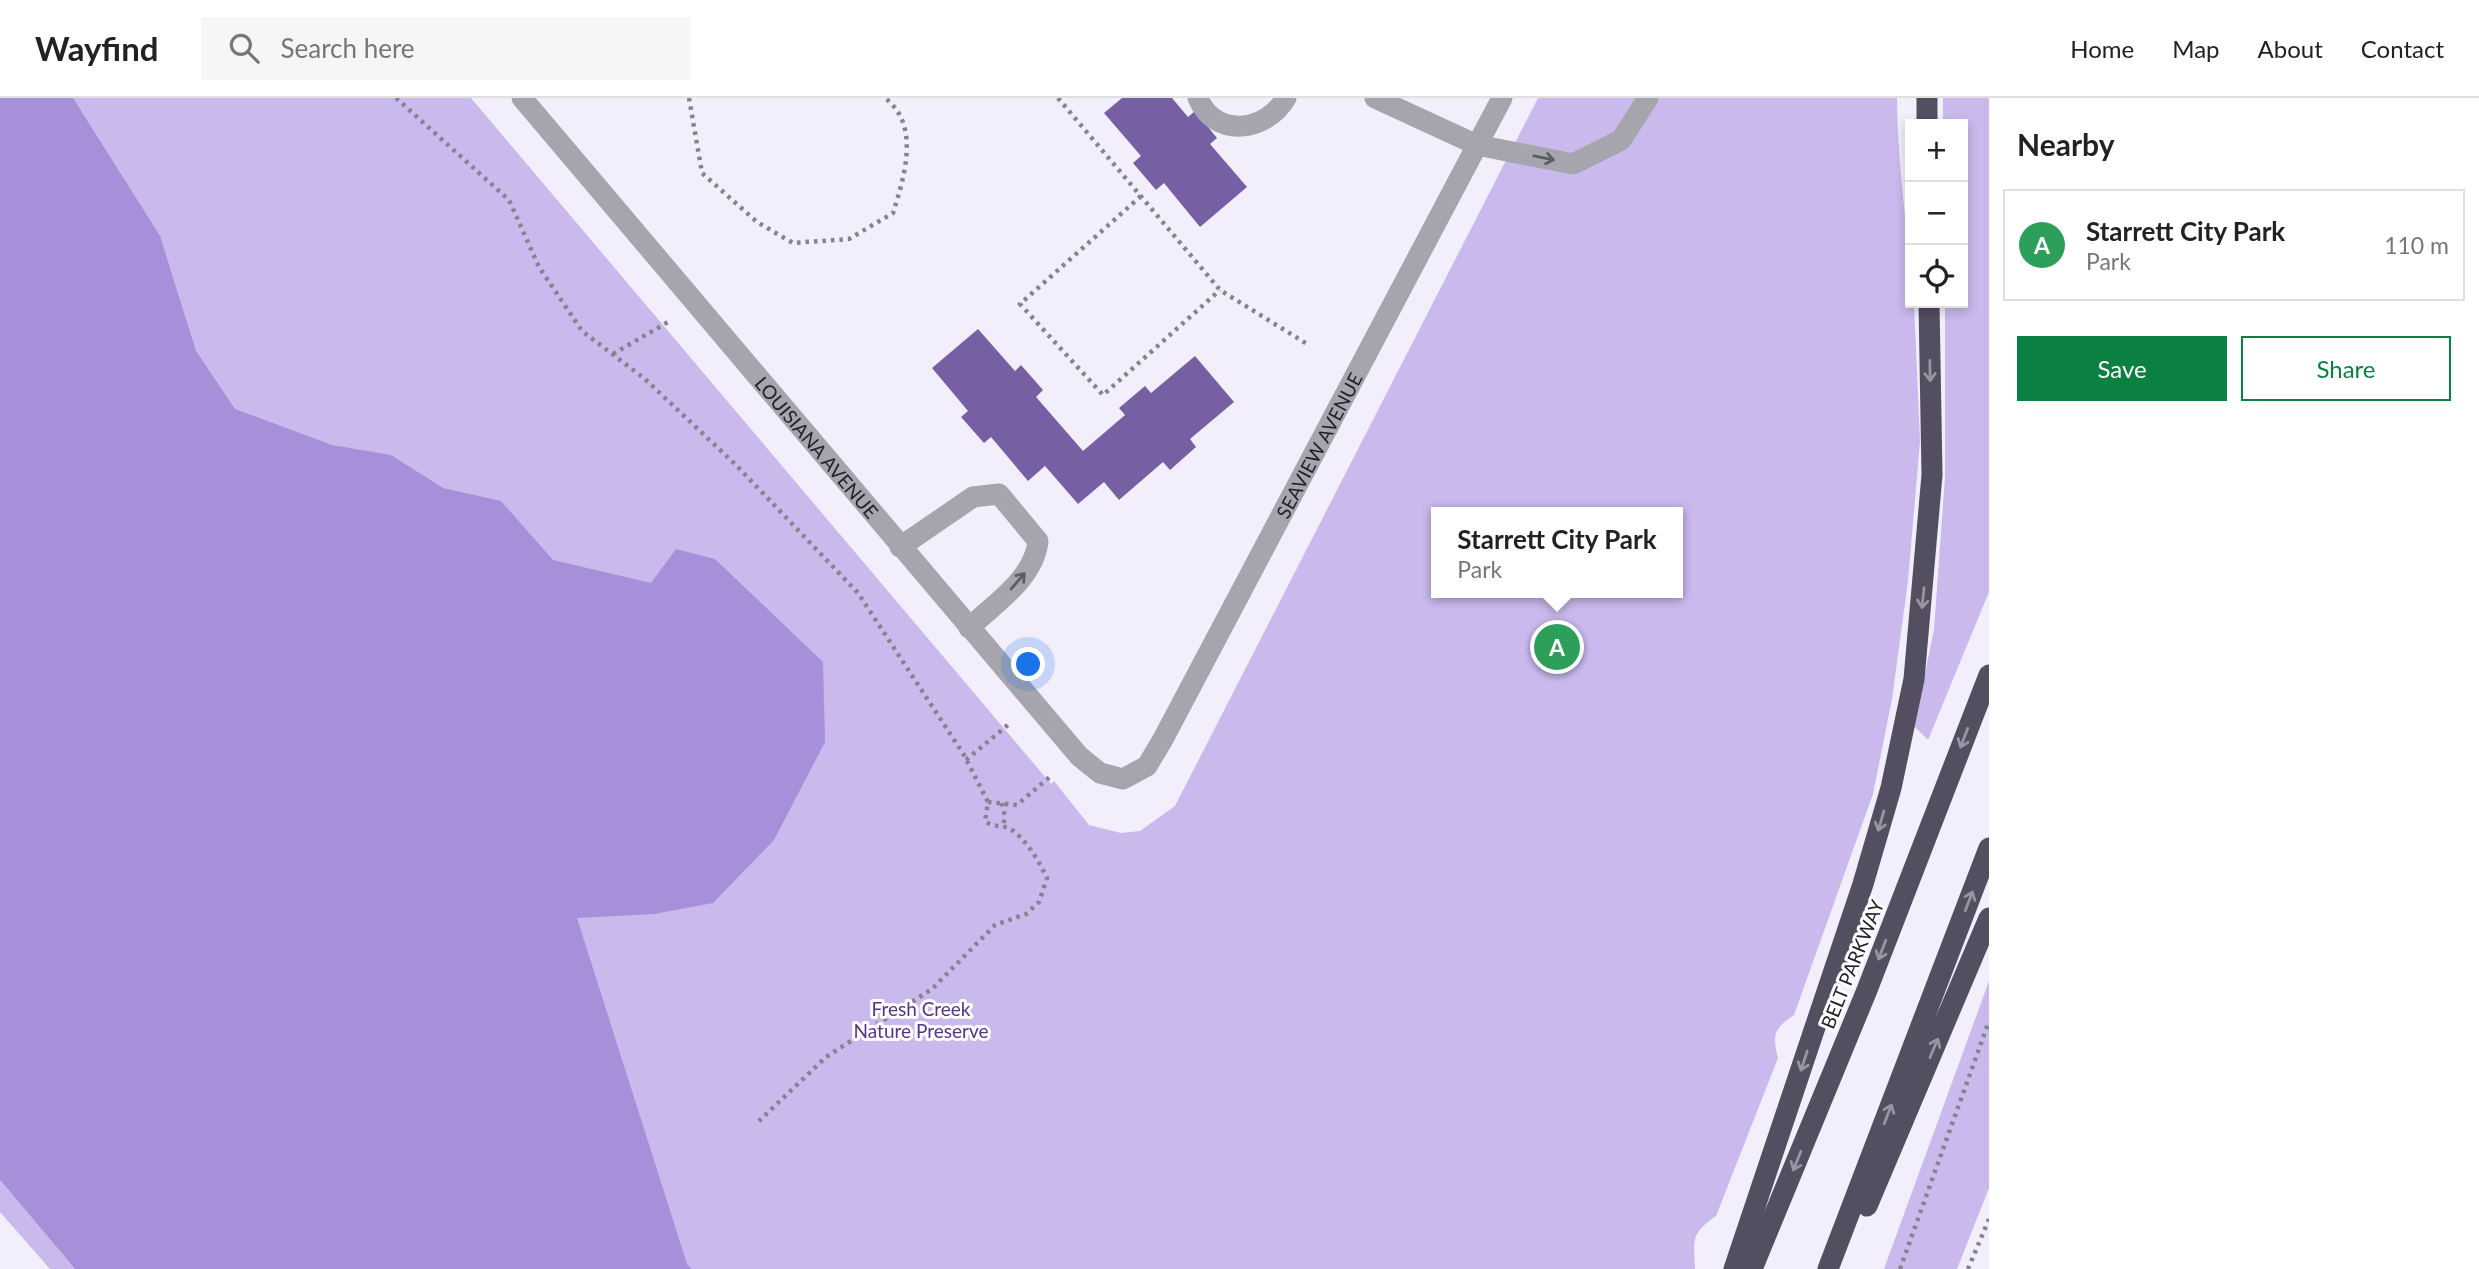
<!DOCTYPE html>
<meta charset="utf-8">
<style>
:root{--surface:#fff;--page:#f6f6f6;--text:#222;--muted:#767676;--line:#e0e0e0;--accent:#0b8043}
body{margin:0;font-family:Lato,sans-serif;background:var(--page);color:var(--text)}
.controls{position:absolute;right:21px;top:21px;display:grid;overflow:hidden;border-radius:0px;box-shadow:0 4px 10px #0003}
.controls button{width:63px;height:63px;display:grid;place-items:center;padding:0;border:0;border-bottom:2px solid var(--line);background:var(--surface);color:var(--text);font:35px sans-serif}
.you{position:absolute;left:1029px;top:567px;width:24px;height:24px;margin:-18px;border:5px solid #fff;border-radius:50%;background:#1a73e8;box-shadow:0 0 0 10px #1a73e833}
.badge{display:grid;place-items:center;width:46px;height:46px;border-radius:50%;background:var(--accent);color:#fff;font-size:23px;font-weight:700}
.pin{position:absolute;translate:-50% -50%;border:4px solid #fff;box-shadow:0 2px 7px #0006}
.popup{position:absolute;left:1431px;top:409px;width:252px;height:91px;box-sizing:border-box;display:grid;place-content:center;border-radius:0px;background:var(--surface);filter:drop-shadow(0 2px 5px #0005);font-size:23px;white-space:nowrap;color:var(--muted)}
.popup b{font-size:26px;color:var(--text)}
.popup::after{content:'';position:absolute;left:50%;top:100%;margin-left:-14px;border:14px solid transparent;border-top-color:var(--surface)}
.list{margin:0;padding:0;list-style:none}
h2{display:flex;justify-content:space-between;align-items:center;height:91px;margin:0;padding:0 28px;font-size:30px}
h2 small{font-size:23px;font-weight:400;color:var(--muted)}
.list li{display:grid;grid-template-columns:46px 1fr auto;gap:21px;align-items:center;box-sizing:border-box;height:112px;margin:0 14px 14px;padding:0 14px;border:2px solid var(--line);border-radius:0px}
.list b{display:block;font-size:26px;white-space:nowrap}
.list p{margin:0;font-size:23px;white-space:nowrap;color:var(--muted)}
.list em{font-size:23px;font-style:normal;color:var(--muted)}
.actions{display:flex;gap:14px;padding:21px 28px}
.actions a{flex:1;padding:16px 0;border:2px solid var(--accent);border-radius:0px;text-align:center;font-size:24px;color:var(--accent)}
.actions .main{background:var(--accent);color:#fff}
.icon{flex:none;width:38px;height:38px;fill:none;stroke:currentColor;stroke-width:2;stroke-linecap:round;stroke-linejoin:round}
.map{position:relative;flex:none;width:1989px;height:1171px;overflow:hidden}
header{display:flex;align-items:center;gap:42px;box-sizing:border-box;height:98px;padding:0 35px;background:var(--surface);border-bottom:2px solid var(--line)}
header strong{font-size:33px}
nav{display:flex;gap:38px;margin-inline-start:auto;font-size:24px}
.search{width:490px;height:63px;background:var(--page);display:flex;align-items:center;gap:18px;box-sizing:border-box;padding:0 24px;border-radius:0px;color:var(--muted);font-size:26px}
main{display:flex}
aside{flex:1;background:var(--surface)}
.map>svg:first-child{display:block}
.green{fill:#c9b9ed;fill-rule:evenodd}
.water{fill:#a88fd9}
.building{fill:#775fa4}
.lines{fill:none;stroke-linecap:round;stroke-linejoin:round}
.path{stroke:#86838e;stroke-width:4.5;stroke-dasharray:3.5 5;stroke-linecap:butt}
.minor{stroke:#a6a4ad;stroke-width:21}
.highway{stroke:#544e61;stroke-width:21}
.oneway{stroke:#5d5b64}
.oneway2{stroke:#9895a0}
.labels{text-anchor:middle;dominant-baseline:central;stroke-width:6;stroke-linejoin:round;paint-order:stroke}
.street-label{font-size:19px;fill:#222028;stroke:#fff}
.park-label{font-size:19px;fill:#563389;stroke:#fff}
</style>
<header>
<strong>Wayfind</strong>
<div class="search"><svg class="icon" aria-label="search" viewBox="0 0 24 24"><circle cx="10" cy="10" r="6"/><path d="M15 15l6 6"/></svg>Search here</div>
<nav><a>Home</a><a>Map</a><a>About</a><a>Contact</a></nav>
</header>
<main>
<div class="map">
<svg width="1989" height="1171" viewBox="0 0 1989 1171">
<rect width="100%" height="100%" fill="#f2eefc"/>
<path class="green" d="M46,0H471L1051,686L1054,683L1089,727L1121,735L1140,733L1175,708L1538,0H1897C1897,69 1910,136 1910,205H1914L1920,343L1908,483L1892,601L1873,696L1794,917C1774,930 1772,937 1778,960L1716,1118C1690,1136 1694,1142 1695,1171H669L232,363ZM1436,414H1678V495H1436Z
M1943,0H1989V494L1928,642L1914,628L1934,532L1945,379V205H1963V26H1943Z
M1989,883V1090L1957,1171H1884Z
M0,1082L75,1171H50L0,1114Z"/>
<path class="water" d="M0,0H73L160,138L196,253L235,311L332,347L391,357L443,390L501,403L553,462L651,485L676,451L715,461L823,564L825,644L774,742L713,805L654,816L577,820L687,1166L692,1171H75L0,1082Z"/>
<path class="building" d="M1122,0H1172L1188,19L1195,13L1217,40L1210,46L1247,89L1200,129L1164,85L1156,92L1133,65L1141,58L1104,15Z
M978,231L1015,273L1021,267L1043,292L1036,299L1083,353L1125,317L1119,310L1145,288L1151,295L1195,258L1234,304L1190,341L1196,349L1170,372L1163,364L1119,402L1104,384L1078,406L1045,368L1028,383L991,339L984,345L961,319L968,313L932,270Z"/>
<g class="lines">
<path class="path" d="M396,0L509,102L539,169L582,233L645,281L736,367L858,495L964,657L988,704L985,723C993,730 1003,726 1012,732C1028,744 1038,762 1047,780L1039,804L1026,816L995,827L932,891L826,959L759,1023
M689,0L702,75L757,124L793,145L849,141L893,115C904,80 921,27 885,0
M1058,0L1220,192L1307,246
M1141,98L1020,206L1103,297L1220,192
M613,256L668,224
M966,662L1009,626
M988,704L1017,707L1052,677
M1002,705L1005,719L1003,728
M1900,1171L1989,923
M1968,1171L1989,1121"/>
<g class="minor">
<path id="s1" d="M522,0L1079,658L1100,675L1123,681L1147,668L1162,643L1502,0"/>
<path d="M1198,0C1215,41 1266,34 1286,0"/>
<path d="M1375,0L1477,47L1573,66L1621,42L1648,0"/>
<path d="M900,449L973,399L999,396L1038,443C1034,481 995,505 969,530"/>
</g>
<path class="highway" d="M1927,0V26
M1867,1108L1989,820
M1734,1171L1863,786L1891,690L1914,581L1932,377L1929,205
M1752,1171L1867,892L1989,577
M1828,1171L1989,750"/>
</g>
<defs><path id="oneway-shaft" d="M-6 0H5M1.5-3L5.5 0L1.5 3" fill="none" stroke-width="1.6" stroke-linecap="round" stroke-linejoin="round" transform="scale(1.75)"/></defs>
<g class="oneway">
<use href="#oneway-shaft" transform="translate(1544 60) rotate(11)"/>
<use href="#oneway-shaft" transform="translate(1018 483) rotate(-49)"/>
</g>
<g class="oneway2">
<use href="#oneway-shaft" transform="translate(1930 273) rotate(89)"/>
<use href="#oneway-shaft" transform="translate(1923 500) rotate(96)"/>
<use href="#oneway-shaft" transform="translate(1964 640) rotate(111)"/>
<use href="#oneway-shaft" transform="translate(1881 723) rotate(106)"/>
<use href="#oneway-shaft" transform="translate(1969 803) rotate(-69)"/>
<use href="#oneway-shaft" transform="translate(1882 852) rotate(111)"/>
<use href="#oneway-shaft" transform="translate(1934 950) rotate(-67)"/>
<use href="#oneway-shaft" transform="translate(1804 963) rotate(108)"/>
<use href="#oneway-shaft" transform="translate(1888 1016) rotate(-69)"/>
<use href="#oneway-shaft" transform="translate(1797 1063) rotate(112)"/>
</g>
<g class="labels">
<g class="street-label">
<text stroke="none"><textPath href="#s1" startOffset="1304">SEAVIEW AVENUE</textPath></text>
<text stroke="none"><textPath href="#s1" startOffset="457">LOUISIANA AVENUE</textPath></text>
<text transform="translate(1852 866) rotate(-68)">BELT PARKWAY</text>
</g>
<g class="park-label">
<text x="921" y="910">Fresh Creek<tspan x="921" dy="22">Nature Preserve</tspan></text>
</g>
</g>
</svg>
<div class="controls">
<button>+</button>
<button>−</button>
<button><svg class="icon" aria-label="locate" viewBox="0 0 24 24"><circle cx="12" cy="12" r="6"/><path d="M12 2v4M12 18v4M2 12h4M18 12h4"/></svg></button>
</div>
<div class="you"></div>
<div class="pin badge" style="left:1557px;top:549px;background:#2e9e5b">A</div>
<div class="popup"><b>Starrett City Park</b>Park</div>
</div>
<aside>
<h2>Nearby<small></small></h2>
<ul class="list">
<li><span class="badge" style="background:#2e9e5b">A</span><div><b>Starrett City Park</b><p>Park</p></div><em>110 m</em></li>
</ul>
<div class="actions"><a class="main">Save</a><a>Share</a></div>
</aside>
</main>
